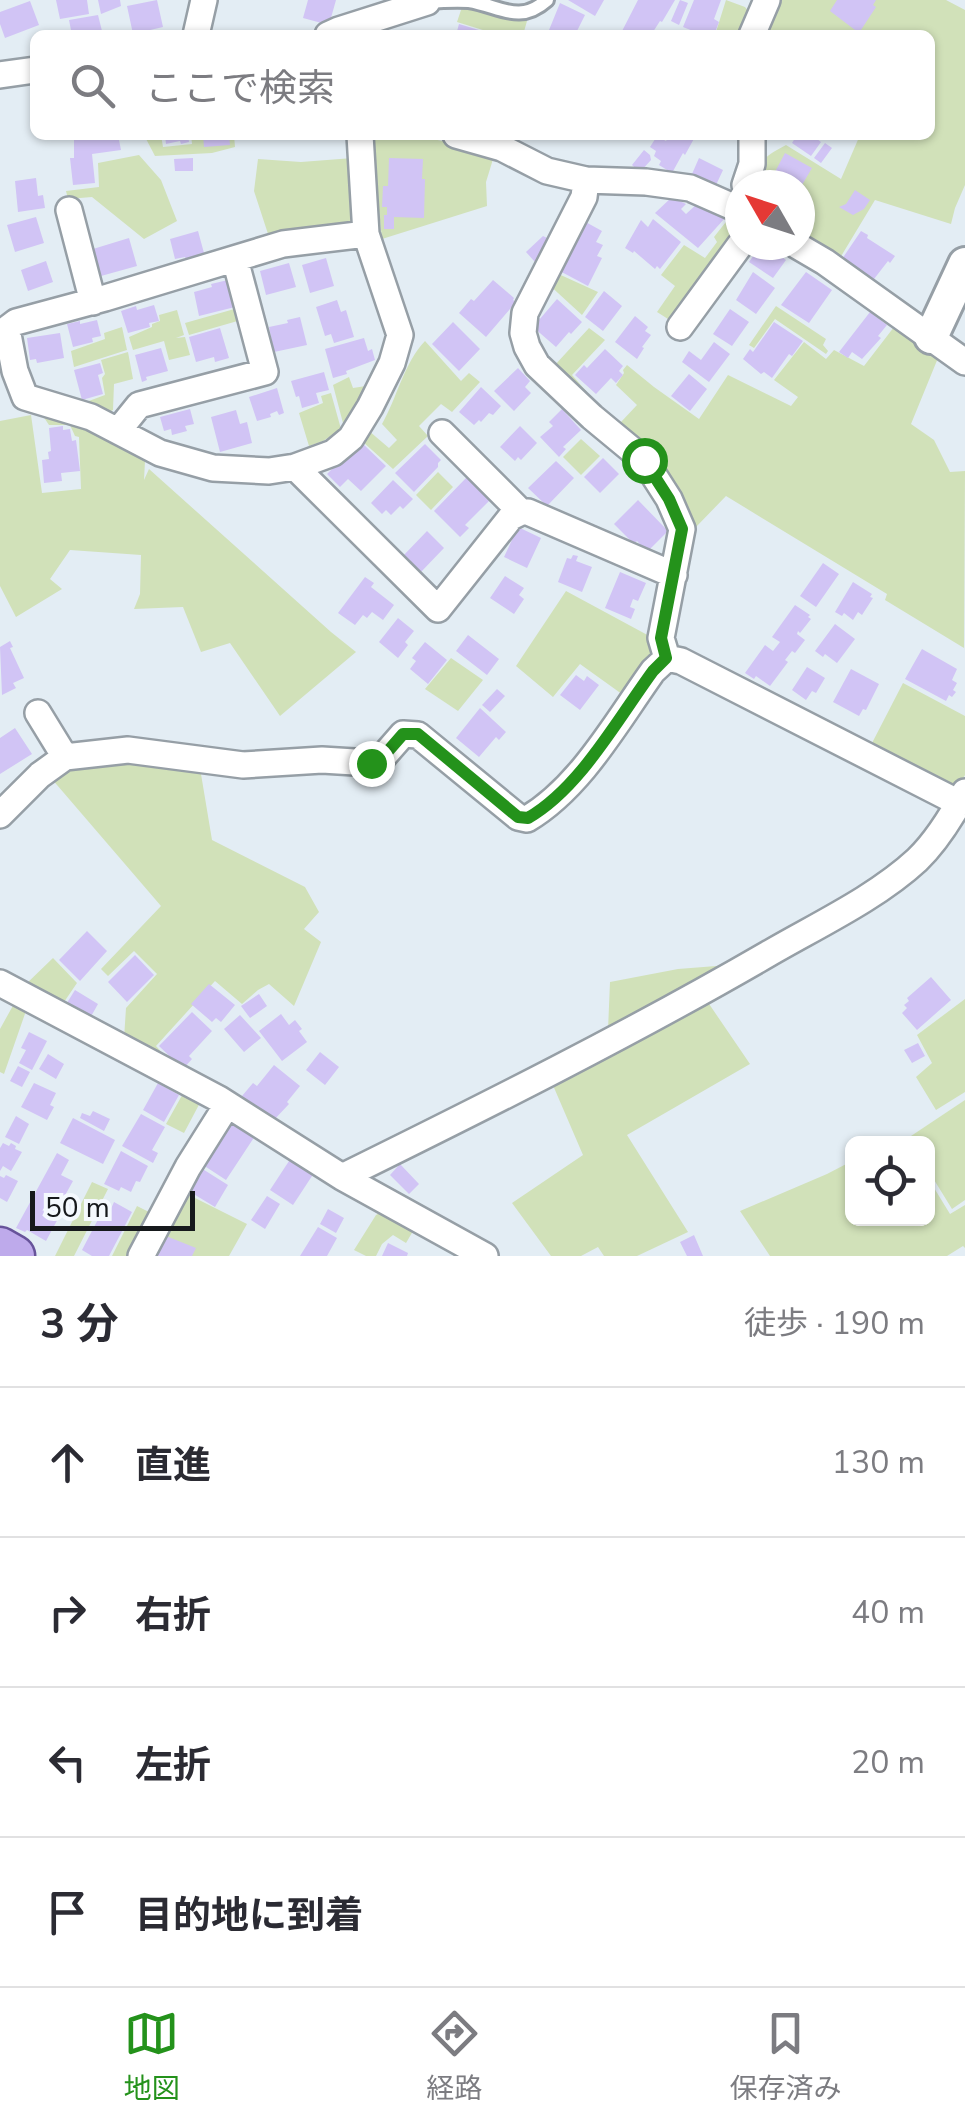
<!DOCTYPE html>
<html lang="ja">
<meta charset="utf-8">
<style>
:root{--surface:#fff;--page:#f2f2f3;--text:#2b2b33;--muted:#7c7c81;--line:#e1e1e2;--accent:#24921b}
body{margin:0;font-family:"Nunito Sans","Noto Sans JP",sans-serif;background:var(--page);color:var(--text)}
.controls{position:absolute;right:30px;bottom:30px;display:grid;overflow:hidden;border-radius:15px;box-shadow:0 2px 8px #0004}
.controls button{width:90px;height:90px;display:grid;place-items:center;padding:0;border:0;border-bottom:2px solid var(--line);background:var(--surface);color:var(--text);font:50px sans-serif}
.compass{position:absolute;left:725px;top:170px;width:90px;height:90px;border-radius:50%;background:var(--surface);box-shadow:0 2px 8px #0004;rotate:309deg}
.scale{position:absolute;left:30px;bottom:25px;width:165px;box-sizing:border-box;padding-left:10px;border:5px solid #16191c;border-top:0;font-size:28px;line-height:35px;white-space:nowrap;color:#16191c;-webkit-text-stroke:8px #f4f9fe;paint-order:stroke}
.stop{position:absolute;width:30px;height:30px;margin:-22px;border:8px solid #24921b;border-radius:50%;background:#fff}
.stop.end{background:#24921b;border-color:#fff;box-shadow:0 2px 10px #0008}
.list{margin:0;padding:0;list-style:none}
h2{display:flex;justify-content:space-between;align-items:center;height:130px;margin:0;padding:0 40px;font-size:42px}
h2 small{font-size:32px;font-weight:400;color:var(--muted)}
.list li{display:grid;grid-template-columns:65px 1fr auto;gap:30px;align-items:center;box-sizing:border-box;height:150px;padding:0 40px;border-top:2px solid var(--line)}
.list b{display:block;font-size:38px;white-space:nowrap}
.list em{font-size:32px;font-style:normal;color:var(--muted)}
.icon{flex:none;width:55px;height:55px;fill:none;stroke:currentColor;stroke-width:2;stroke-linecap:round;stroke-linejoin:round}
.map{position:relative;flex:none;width:965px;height:1256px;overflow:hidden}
.search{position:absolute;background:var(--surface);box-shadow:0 2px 8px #0004;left:30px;right:30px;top:30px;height:110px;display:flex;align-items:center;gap:25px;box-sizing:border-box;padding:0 35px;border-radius:15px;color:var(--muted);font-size:38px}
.sheet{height:730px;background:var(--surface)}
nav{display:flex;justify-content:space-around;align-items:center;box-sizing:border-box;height:140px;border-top:2px solid var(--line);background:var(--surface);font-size:28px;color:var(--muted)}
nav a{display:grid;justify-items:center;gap:5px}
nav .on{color:var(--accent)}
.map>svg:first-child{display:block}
.green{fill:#d1e1b9}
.building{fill:#d1c4f5}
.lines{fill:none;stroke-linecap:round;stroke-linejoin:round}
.service-casing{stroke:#969fa6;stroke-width:18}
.minor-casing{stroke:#969fa6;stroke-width:30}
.tertiary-casing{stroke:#969fa6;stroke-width:38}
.primary-casing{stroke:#67539a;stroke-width:45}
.service{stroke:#fff;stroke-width:12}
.minor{stroke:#fff;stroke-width:25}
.tertiary{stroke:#fff;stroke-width:32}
.primary{stroke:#beaaeb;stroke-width:40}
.route{stroke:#24921b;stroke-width:12}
</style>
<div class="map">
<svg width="965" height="1256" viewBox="0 0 965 1256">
<rect width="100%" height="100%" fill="#e3edf4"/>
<path class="green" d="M726,0L745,7L751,14L743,35H715Z
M782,0H946L965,10V185L955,208L951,224L875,200L840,258L800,234V185H752C761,160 763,157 786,145L841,179L860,135H930V35H819L810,30L806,35H768L767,34Z
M462,7L527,21L523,35H499L457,22Z
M144,135H161L163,147L192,144L191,135H234L235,147L212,153L155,156Z
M371,135C420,135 447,139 494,156L486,182L487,206L382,239Z
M139,155L161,180L177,221L144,239L92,197L68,199L66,191L99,187L98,163Z
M353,158L356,210L349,226L269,237L254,191L258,159L301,162Z
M729,218L736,222L738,229L682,306L668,319L657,312L675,286L661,275L684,245L705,258L717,242L714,237Z
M552,271L598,292L582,315L546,282Z
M776,306L826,339L823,345L828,351L826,354L775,319L754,348L749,345Z
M238,308L241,320L189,335L185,323Z
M177,310L184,335L176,338L185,337L190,355L169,360L164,341L133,350L129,337L152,327V324L160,321L159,315Z
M122,327L127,350L74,367L71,351L105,339L104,333Z
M894,327L938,358L911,424L934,440L950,472L965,471L964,648L885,600L887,594L726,496L696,527L657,465L621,422L637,405L616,385L624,373L623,370L627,365L654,387L699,419L728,375L791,406L798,397L774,380L804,342L826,359L834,350L864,366Z
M589,328L605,340L572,375L587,392L584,397L554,366Z
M425,341L461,381L469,373L480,382L452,412L441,404L419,426L428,436L393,469L362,441L369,431L389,448L397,440L382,424C397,398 404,363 425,341Z
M128,352L133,379L114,384L113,410L109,412L86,402L105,395L102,378L105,374L101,360Z
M349,377L353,388L366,386L354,413L344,427L333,385Z
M331,393L341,429L323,441L309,446L299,413L323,403L321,396Z
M31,415L42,493L81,489L79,437L75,436L70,425H49L43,416L70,421L107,434L145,461L144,480L149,469L331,632L356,652L280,716L230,643L201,652L183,607L134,609L140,594L141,555L70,550L50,579L62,589L16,617L0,586V421Z
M581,439L600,456L581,475L563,457Z
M438,472L453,487L431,510L416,495Z
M566,591L653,638L656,645L651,660L626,697L580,664L553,697L516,666Z
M451,658L483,680L458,711L425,689Z
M903,683L965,716V775L957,790L871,745Z
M114,758L159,763L201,774L212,840L305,887L319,912L304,929L321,942L294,1006L269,984L258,990L242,1004L215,981L156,1046L173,1065L124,1039L126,1008L157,974L134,951L108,976L101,969L161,906L51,778L68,766Z
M53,958L77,983L62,1005L24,986Z
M729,965L608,1030L610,982L678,969Z
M705,998L750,1064L627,1135L688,1232L637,1256H604L598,1247L581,1256H551L512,1203L583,1155L552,1083Z
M965,999V1092L936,1110L916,1077L932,1063L917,1035Z
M15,1002L27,1008L4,1074L0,1072V1029Z
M185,1090L202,1099L184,1133L166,1124Z
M965,1100V1200L952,1209L928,1170V1144L911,1143L908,1138Z
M852,1161V1218H928V1178L950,1214L965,1205V1248L963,1246L947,1256H770L740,1211L827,1174Z
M92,1182L108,1189L74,1256H55Z
M183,1192L247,1224L229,1256H153Z
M137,1206L151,1213L130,1256H112Z
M385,1210L416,1226L406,1243L393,1235L382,1244L376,1256H366L354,1250L376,1215Z"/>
<path class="building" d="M56,0H87L89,14L60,19Z
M98,0H120L121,6L101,14Z
M157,0L163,27L133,34L127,6Z
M308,0H336L329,25L303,18Z
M568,0H604L595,16Z
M638,0H675L662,22L660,21L651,35L643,30L640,35H620Z
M680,0L688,3L679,25L671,21Z
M694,0H721L714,19L719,22L714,35H703L683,27Z
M837,0H876L873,5L876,7L859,33L830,11Z
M30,1L39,25L5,38L0,24V12Z
M560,3L585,15L575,35H547Z
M98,15L103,35H72L69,20Z
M459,24L492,34V35H456Z
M82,135H118L121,150L92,154L95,183L73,185L70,158H74V139L82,138Z
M165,135H188L189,142L181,144L180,141L166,144Z
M203,135H229L230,145L204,147Z
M670,135H696L685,155L683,153L672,173L659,165L661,161L654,156L656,151L650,147L657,136L666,141Z
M797,135H812L821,142L811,156L792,143Z
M825,143L832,148L821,163L814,158Z
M644,150L650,155L651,160L640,172L632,165Z
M785,153L812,168L802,185H768Z
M193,158V171H175L174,159Z
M389,158L423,159L422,179H425L424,218L394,217V229H384V215H387V207H382L383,186H388Z
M699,158L723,170L716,185L692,174Z
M36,178L38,196L43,195L45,208L18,212L15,181Z
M855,190L870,200L864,209L853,215L839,207L846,204Z
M672,197L686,204L681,209L686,214L697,204L725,218L698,248L655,213Z
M36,217L44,243L15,252L7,225Z
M653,219L681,242L660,269L657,266L655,269L634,251L633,253L625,248L641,220L648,227Z
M582,220L602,231L596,242L603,245L597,256L602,258L588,286L556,269Z
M198,231L204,253L198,254L199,257L186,261L185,257L175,259L170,239Z
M861,231L868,235L867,238L895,256L890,263L888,261L874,279L842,259Z
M543,236L553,241L535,262L526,252Z
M129,238L137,266L101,276L93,249Z
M761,245H765L786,260L773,278L749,262Z
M326,258L334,286L310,293L302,265Z
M46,261L53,282L28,291L21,270Z
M289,263L296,287L266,295L260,271Z
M753,272L775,288L756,314L736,300Z
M806,272L832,290L809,323L781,305Z
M228,280L235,307L199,316L194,292L212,287L211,284Z
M493,280L514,298L513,300L516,302L486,337L459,313L471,299L474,301Z
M604,291L622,306L603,331L585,317Z
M557,299L582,322L571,334L569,332L556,347L533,327Z
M337,300L341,312L346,310L354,337L334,343L331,334L325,336L316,307Z
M154,305L159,321L149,323L150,327L128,333L121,311L136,306L137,310Z
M730,309L749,322L732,346L713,334Z
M870,312L887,325L878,336L881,338L862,359L852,352L848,358L839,352Z
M635,316L648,327L645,331L651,335L642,347L644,348L637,359L615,342Z
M300,317L307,345L274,352L269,327L288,323L287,320Z
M97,320L101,336L92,338L93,342L73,347L67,324L80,321V324Z
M453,322L480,349L459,371L432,344Z
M774,322L803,341L792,356L789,354L772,378L764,372L761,374L743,359L750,349L753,352Z
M220,328L229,358L215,362L214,357L196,362L189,337Z
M60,333L64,358L37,363L36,359L30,360L27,338Z
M364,338L368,351L372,349L375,360L346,371L347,374L333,378L325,349Z
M714,342L730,354L709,382L682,362L689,351L701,360Z
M161,348L168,371L146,377L147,380L142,382L135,355Z
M605,349L623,366L619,371L623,375L616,383L611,378L596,394L575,375L584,365L587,368Z
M100,363L103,373L98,375L103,394L82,400L74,370Z
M518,368L530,381L525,387L531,393L514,411L494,391Z
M324,372L329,390L316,393L319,403L302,408L299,396L296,397L291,381Z
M689,374L707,389L690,411L671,396Z
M481,387L501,406L493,415L489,413L481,422L479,420L474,425L459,412Z
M277,388L284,413L279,415L277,411L270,414L271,417L257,421L249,397Z
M190,409L194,424L185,426L187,431L172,435L171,429L164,431L160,417Z
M562,409L581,430L563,447L566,449L559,457L540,437L553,426L549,422Z
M236,410L240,424L247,422L252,443L220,452L211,417Z
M63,426V430L70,429L72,441L76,440L80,471L61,473L62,481L44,483L42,460L49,459L48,452L51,451L49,428Z
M520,426L537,443L521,460L518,457L515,461L500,447Z
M362,443L386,466L361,491L348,479L340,487L327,474L339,462L342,464Z
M425,444L441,460L438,463V467L414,492L395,473Z
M603,458L619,474L600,493L584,477Z
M556,461L574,478L547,506L528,488Z
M467,477L490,500L465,525L469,528L460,537L434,511Z
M393,480L413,499L403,509L400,506L391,515L386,510L382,514L371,503Z
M638,500L668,531L647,552L637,541L634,544L614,524Z
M518,527L541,538L527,568L504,557Z
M427,531L444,548L420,573L403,556Z
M573,555L578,556L576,561L592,567L582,592L558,582L567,558L571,559Z
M823,563L839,574L816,607L800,596Z
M620,572L646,583L638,601L633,599L630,607L635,609L631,619L605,608Z
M505,576L524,588L519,595L524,599L514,614L490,598Z
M365,577L374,583L371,587L394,605L383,620L372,612L367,618L363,615L355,625L338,613Z
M853,582L872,594L870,597L873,598L862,615L858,612L853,620L844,613L842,616L835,612Z
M795,605L810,615L808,617L811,619L800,633L798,631L797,634L805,640L795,653L792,651L785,660L788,662L770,686L756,676L754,679L745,673L765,645L773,651L780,642L772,637Z
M398,618L414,631L405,642L408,645L398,658L379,642Z
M835,624L855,639L837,663L825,654L823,657L815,651Z
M468,635L499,659L487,675L456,651Z
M10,641L13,647L10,648L24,678L13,683L16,688L2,695L0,647Z
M425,642L447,660L428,684L410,669L416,661L412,658Z
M922,649L957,669L952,680L957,683L953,690L956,692L952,697L949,695L946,701L905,679Z
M807,667L825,678L816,693L812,691L806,700L792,690Z
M851,669L879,684L866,710L863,709L859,716L833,702Z
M576,675L584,681L587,676L599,685L580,710L560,695Z
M497,689L505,696L490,712L482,705Z
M480,708L506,732L499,740L496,737L479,757L456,738Z
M15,728L32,754L0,774V738Z
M87,931L107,951L80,981L59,960Z
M135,955L154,975L127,1002L108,982Z
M931,977L951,1000L917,1030L902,1013L907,1008L904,1005L909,1001L907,998Z
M209,984L235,1005L221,1022L216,1018L212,1022L191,1004Z
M75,990L98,1004L89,1020L65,1006Z
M259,994L267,1006L250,1018L241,1006Z
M192,1012L212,1031L189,1056L192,1059L183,1069L159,1046Z
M281,1014L289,1025L295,1020L302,1029L299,1031L307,1042L282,1061L259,1031Z
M240,1015L261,1038L244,1052L224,1029Z
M29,1032L47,1041L32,1070L19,1063L26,1050L21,1048Z
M918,1043L925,1056L912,1063L904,1050Z
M320,1052L339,1067L325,1085L306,1070Z
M48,1054L64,1064L56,1079L39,1069Z
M274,1065L300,1086L287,1102L289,1104L272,1122L242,1096L253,1083L257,1086Z
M18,1066L30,1072L22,1087L10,1081Z
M34,1083L56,1093L50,1105L54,1107L47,1120L21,1107Z
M158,1083L179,1095L164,1122L143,1110Z
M93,1111L110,1119L104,1131L80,1118L82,1113L90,1116Z
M141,1114L165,1127L152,1150L158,1153L153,1163L122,1146Z
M16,1116L29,1124L19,1144L5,1137Z
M73,1118L115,1140L103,1164L60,1143Z
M232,1121L255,1136L226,1180L203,1165Z
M3,1143L9,1146L11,1143L16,1146L15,1149L22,1152L11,1171L3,1166L0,1171V1148Z
M121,1151L148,1166L140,1182L136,1181L131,1192L121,1187L119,1191L104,1184Z
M57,1153L69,1160L61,1175L73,1181L63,1199L71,1203L63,1217L60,1215L46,1241L27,1230L25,1232L16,1228Z
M291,1158L314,1173L293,1205L270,1190Z
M400,1164L419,1184L409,1194L390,1175Z
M201,1168L228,1185L215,1207L187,1190Z
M6,1175L18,1181L7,1202L0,1198V1176L4,1178Z
M267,1196L280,1204L265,1229L251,1220Z
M114,1202L132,1212L109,1256H92L82,1250L104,1208L110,1211Z
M328,1209L344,1218L336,1233L320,1224Z
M318,1227L337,1238L327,1256H300Z
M161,1234L196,1248L192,1256H152Z
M694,1235L703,1256H687L680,1242Z
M388,1243L408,1253L407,1256H382Z"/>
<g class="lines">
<defs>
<path id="service" d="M427,2C440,1 455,0 469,1C500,6 519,25 547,0"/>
<path id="minor" d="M196,35L204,0
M328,35L339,30L427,2
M752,35L767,0
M0,75L35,70
M360,135L366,234
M456,135L502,148L547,171L586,180L646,182L690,188L740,210
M586,180L584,197L525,313L523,333L527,347L537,365L592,417L644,460L669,499L682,529L661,638L667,658
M745,185L752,164V135
M69,210L93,302
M366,234L400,335L392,363L370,407L351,438L333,453L295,467L269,471L213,468L160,453L91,417L25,397L15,371L7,329L16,322L105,298L283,244Z
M796,245L825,262L965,362
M680,327L740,245
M118,431L139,405L265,372L235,259
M442,433L521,512H528L674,575
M295,467L438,609L511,517L521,512
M667,658L681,661L959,803
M38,713L65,757
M0,815L40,775L65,757L128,750L243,765L322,760L371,763L382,758L403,734L418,735L518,817L527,819C581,787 617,721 653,671L667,658
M0,983L219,1099L342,1177L485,1256
M342,1177C486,1106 630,1034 768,954C816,926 876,898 917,860C937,841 952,816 965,792
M141,1256L188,1167L227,1105"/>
<path id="tertiary" d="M931,337L965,264"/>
<path id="primary" d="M0,1248L14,1256"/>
</defs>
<use href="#service" class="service-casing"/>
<use href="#minor" class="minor-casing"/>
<use href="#tertiary" class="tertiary-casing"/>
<use href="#primary" class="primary-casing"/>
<use href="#service" class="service"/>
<use href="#minor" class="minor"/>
<use href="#tertiary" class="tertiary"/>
<use href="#primary" class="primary"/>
</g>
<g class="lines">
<path class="route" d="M371,763L382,758L403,734H418L518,817L528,818C580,788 617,720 653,671L666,658L661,638L682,529L669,499L644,460"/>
</g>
</svg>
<div class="controls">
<button><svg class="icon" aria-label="locate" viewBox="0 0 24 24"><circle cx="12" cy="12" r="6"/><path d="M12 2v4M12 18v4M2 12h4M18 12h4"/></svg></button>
</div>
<svg class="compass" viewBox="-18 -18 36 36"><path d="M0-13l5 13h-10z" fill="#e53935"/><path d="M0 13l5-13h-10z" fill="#7c7c81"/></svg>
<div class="scale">50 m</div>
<div class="stop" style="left:644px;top:460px"></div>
<div class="stop end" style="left:371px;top:763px"></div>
<div class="search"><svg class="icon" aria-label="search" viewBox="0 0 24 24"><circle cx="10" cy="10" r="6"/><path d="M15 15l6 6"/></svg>ここで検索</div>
</div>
<section class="sheet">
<h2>3 分<small>徒歩 · 190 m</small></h2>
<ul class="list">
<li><svg class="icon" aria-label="ahead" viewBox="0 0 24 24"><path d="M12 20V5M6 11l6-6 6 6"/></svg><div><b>直進</b></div><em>130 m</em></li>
<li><svg class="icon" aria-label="right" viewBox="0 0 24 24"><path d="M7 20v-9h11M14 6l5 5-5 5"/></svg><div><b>右折</b></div><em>40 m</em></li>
<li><svg class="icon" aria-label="left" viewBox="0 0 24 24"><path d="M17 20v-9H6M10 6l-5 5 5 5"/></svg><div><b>左折</b></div><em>20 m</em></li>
<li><svg class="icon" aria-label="arrive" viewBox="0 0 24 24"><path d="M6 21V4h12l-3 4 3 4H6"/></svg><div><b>目的地に到着</b></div></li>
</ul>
</section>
<nav>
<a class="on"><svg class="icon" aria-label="map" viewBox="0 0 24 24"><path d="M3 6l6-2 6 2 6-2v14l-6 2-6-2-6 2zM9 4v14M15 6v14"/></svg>地図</a>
<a><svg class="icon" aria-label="directions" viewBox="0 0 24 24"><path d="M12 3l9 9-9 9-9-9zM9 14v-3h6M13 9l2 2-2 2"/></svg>経路</a>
<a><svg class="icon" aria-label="saved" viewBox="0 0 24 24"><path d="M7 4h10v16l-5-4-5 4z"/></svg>保存済み</a>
</nav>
